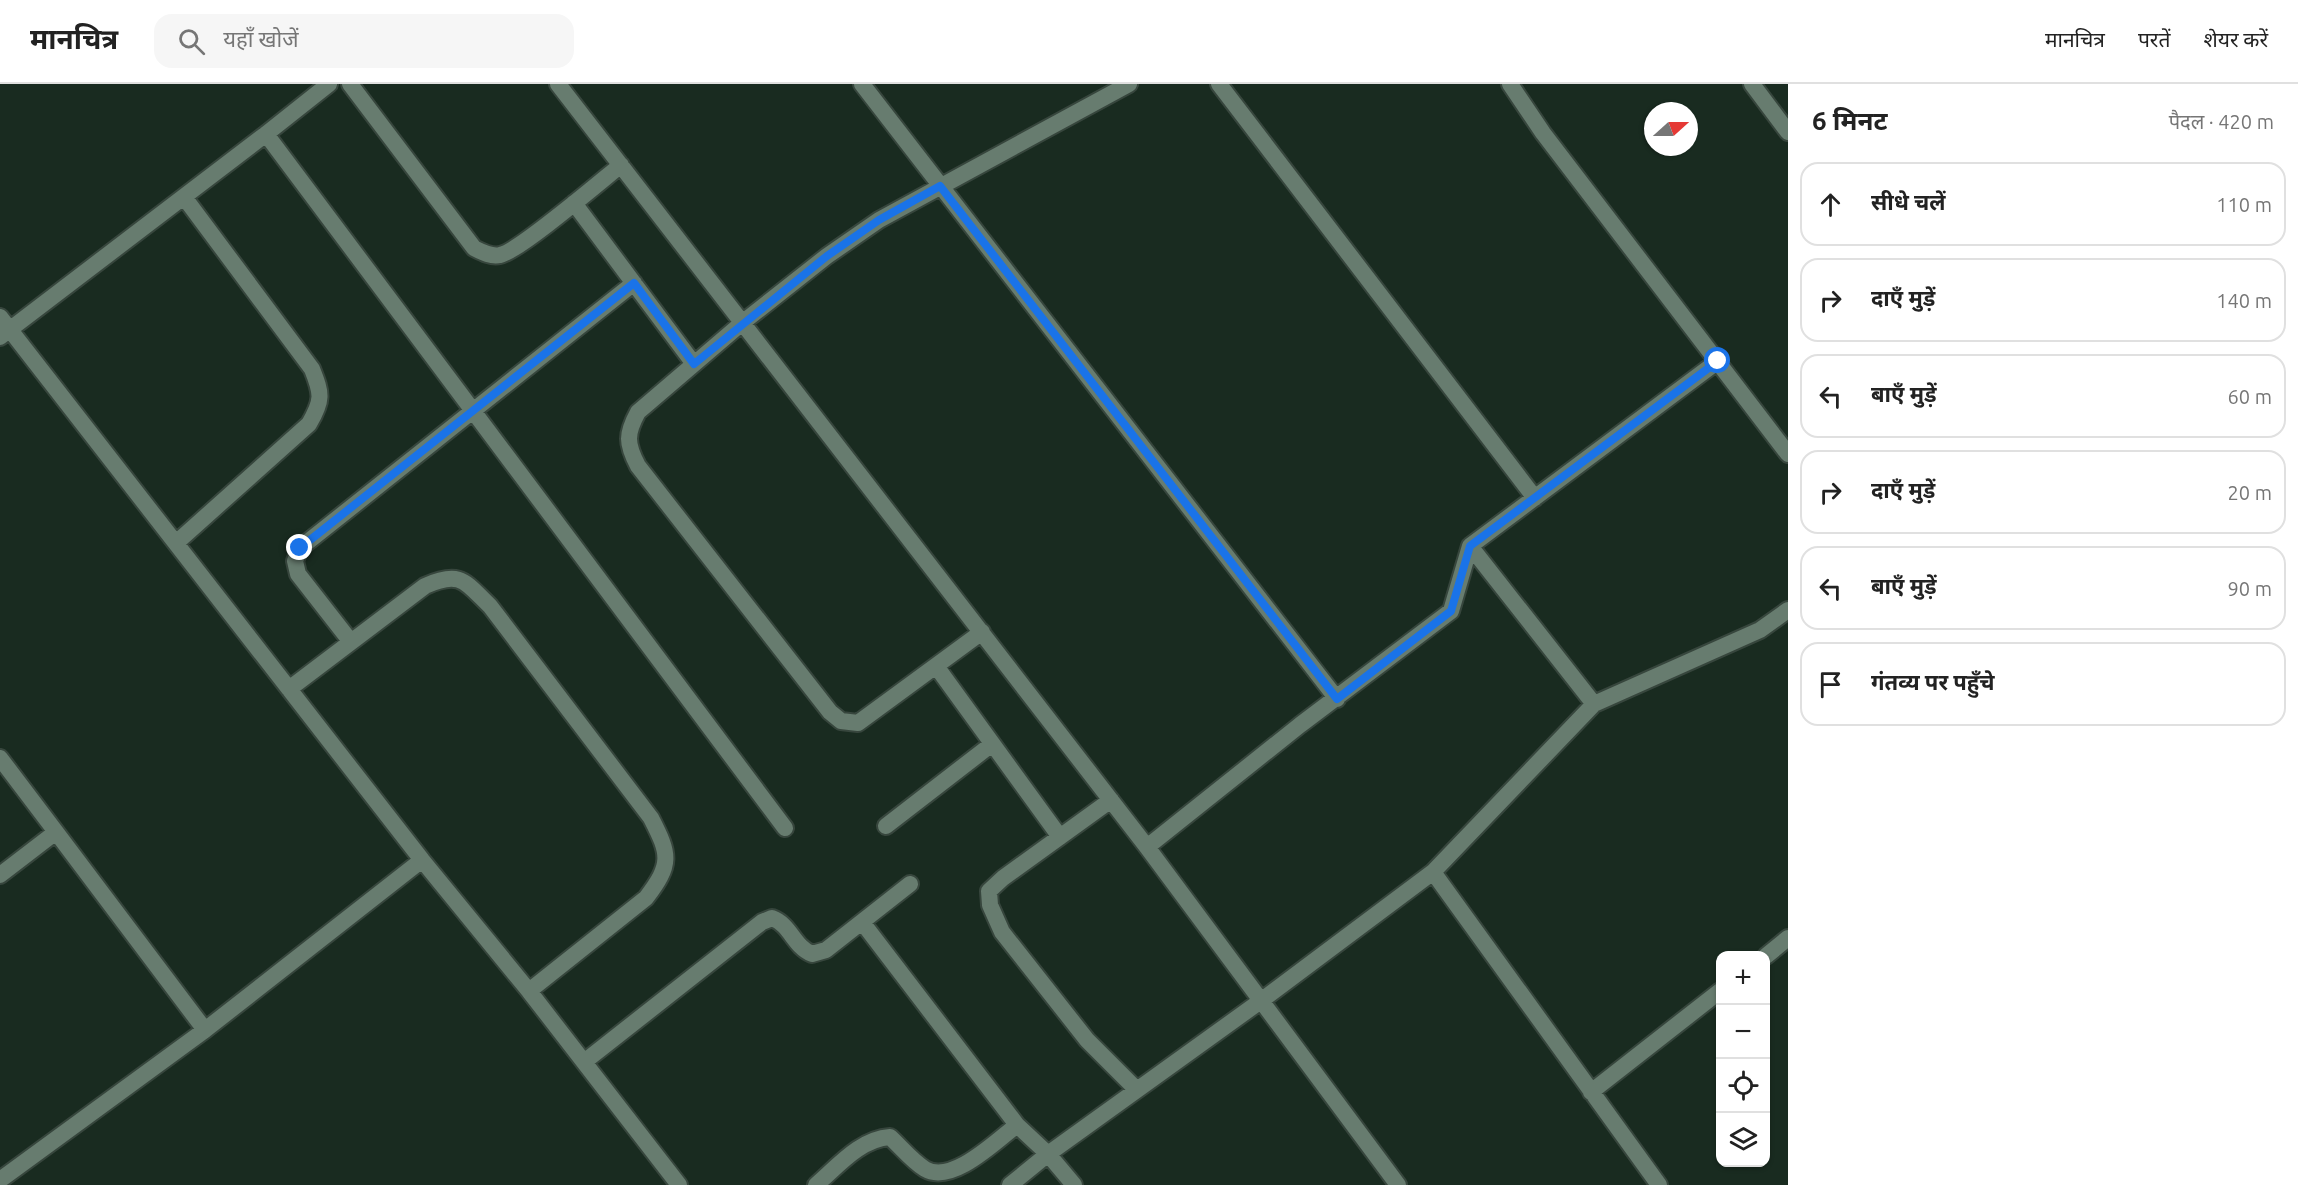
<!DOCTYPE html>
<html lang="hi">
<meta charset="utf-8">
<style>
:root{--surface:#fff;--page:#f6f6f6;--text:#222;--muted:#767676;--line:#e0e0e0}
body{margin:0;font-family:Ubuntu,"Noto Sans Devanagari",sans-serif;background:var(--page);color:var(--text)}
.controls{position:absolute;right:18px;bottom:18px;display:grid;overflow:hidden;border-radius:12px;box-shadow:0 2px 4px #0004}
.controls button{width:54px;height:54px;display:grid;place-items:center;padding:0;border:0;border-bottom:2px solid var(--line);background:var(--surface);color:var(--text);font:30px sans-serif}
.compass{position:absolute;left:1644px;top:18px;width:54px;height:54px;border-radius:50%;background:var(--surface);box-shadow:0 2px 4px #0004;rotate:69deg}
.stop{position:absolute;width:18px;height:18px;margin:-14px;border:4px solid #1a73e8;border-radius:50%;background:#fff}
.stop.end{background:#1a73e8;border-color:#fff;box-shadow:0 2px 6px #0008}
.list{margin:0;padding:0;list-style:none}
h2{display:flex;justify-content:space-between;align-items:center;height:78px;margin:0;padding:0 24px;font-size:26px}
h2 small{font-size:20px;font-weight:400;color:var(--muted)}
.list li{display:grid;grid-template-columns:39px 1fr auto;gap:18px;align-items:center;box-sizing:border-box;height:84px;margin:0 12px 12px;padding:0 12px;border:2px solid var(--line);border-radius:18px}
.list b{display:block;font-size:22px;white-space:nowrap}
.list em{font-size:20px;font-style:normal;color:var(--muted)}
.icon{flex:none;width:33px;height:33px;fill:none;stroke:currentColor;stroke-width:2;stroke-linecap:round;stroke-linejoin:round}
.map{position:relative;flex:none;width:1788px;height:1101px;overflow:hidden}
header{display:flex;align-items:center;gap:36px;box-sizing:border-box;height:84px;padding:0 30px;background:var(--surface);border-bottom:2px solid var(--line)}
header strong{font-size:28px}
nav{display:flex;gap:33px;margin-inline-start:auto;font-size:21px}
.search{width:420px;height:54px;background:var(--page);display:flex;align-items:center;gap:15px;box-sizing:border-box;padding:0 21px;border-radius:18px;color:var(--muted);font-size:22px}
main{display:flex}
aside{flex:1;background:var(--surface)}
.map>svg:first-child{display:block}
.lines{fill:none;stroke-linecap:round;stroke-linejoin:round}
.minor-casing{stroke:#37463d;stroke-width:20}
.minor{stroke:#677c6f;stroke-width:16}
.route{stroke:#1a73e8;stroke-width:8}
</style>
<header>
<strong>मानचित्र</strong>
<div class="search"><svg class="icon" aria-label="search" viewBox="0 0 24 24"><circle cx="10" cy="10" r="6"/><path d="M15 15l6 6"/></svg>यहाँ खोजें</div>
<nav><a>मानचित्र</a><a>परतें</a><a>शेयर करें</a></nav>
</header>
<main>
<div class="map">
<svg width="1788" height="1101" viewBox="0 0 1788 1101">
<rect width="100%" height="100%" fill="#192b20"/>
<g class="lines">
<defs>
<path id="minor" d="M350,0L474,164C482,168 491,173 500,171C518,168 601,97 621,81
M558,0L1147,763L1398,1101
M862,0L1337,615
M1219,0L1535,414
M1510,0L1543,49L1788,370
M1752,0L1788,48
M266,50L785,744
M574,119L694,280
M0,233L422,776L529,907L679,1101
M0,253L266,50L329,0
M176,459L309,340C323,316 322,310 312,285L184,113
M982,548L858,639L841,637L830,628L638,382C626,359 626,350 638,328L742,239L827,172L879,136L1129,0
M351,558L298,490L295,477L300,464L634,199
M936,582L1060,753
M289,605L425,502C461,486 465,498 490,522L651,734C670,771 672,780 646,814L529,907
M1594,620L1470,462L1718,277
M0,674L56,748
M1111,716L1003,794L989,807L990,821L1002,848L1087,956L1137,1006
M886,742L992,660
M1147,763L1300,641L1451,527L1470,462
M1433,788L1659,1101
M0,791L56,748L205,946
M862,838L1017,1041L1048,1070L1074,1101
M1766,872L1788,854
M584,978L762,838L772,834C791,841 793,862 812,870L826,866L910,800
M1591,1008L1720,907
M0,1096L205,946L422,776
M816,1101C838,1082 860,1055 890,1053C901,1063 912,1077 925,1085C952,1101 996,1057 1017,1041
M1010,1101L1048,1070L1262,916L1433,788L1594,620L1760,546L1788,526"/>
</defs>
<use href="#minor" class="minor-casing"/>
<use href="#minor" class="minor"/>
</g>
<g class="lines">
<path class="route" d="M300,464L634,199L694,280L827,172L879,136L940,102L1337,615L1451,527L1470,462L1718,277"/>
</g>
</svg>
<div class="controls">
<button>+</button>
<button>−</button>
<button><svg class="icon" aria-label="locate" viewBox="0 0 24 24"><circle cx="12" cy="12" r="6"/><path d="M12 2v4M12 18v4M2 12h4M18 12h4"/></svg></button>
<button><svg class="icon" aria-label="layers" viewBox="0 0 24 24"><path d="M12 4l9 5-9 5-9-5zM3 14l9 5 9-5"/></svg></button>
</div>
<svg class="compass" viewBox="-18 -18 36 36"><path d="M0-13l5 13h-10z" fill="#e53935"/><path d="M0 13l5-13h-10z" fill="#767676"/></svg>
<div class="stop" style="left:1718px;top:277px"></div>
<div class="stop end" style="left:300px;top:464px"></div>
</div>
<aside>
<h2>6 मिनट<small>पैदल · 420 m</small></h2>
<ul class="list">
<li><svg class="icon" aria-label="ahead" viewBox="0 0 24 24"><path d="M12 20V5M6 11l6-6 6 6"/></svg><div><b>सीधे चलें</b></div><em>110 m</em></li>
<li><svg class="icon" aria-label="right" viewBox="0 0 24 24"><path d="M7 20v-9h11M14 6l5 5-5 5"/></svg><div><b>दाएँ मुड़ें</b></div><em>140 m</em></li>
<li><svg class="icon" aria-label="left" viewBox="0 0 24 24"><path d="M17 20v-9H6M10 6l-5 5 5 5"/></svg><div><b>बाएँ मुड़ें</b></div><em>60 m</em></li>
<li><svg class="icon" aria-label="right" viewBox="0 0 24 24"><path d="M7 20v-9h11M14 6l5 5-5 5"/></svg><div><b>दाएँ मुड़ें</b></div><em>20 m</em></li>
<li><svg class="icon" aria-label="left" viewBox="0 0 24 24"><path d="M17 20v-9H6M10 6l-5 5 5 5"/></svg><div><b>बाएँ मुड़ें</b></div><em>90 m</em></li>
<li><svg class="icon" aria-label="arrive" viewBox="0 0 24 24"><path d="M6 21V4h12l-3 4 3 4H6"/></svg><div><b>गंतव्य पर पहुँचे</b></div></li>
</ul>
</aside>
</main>
